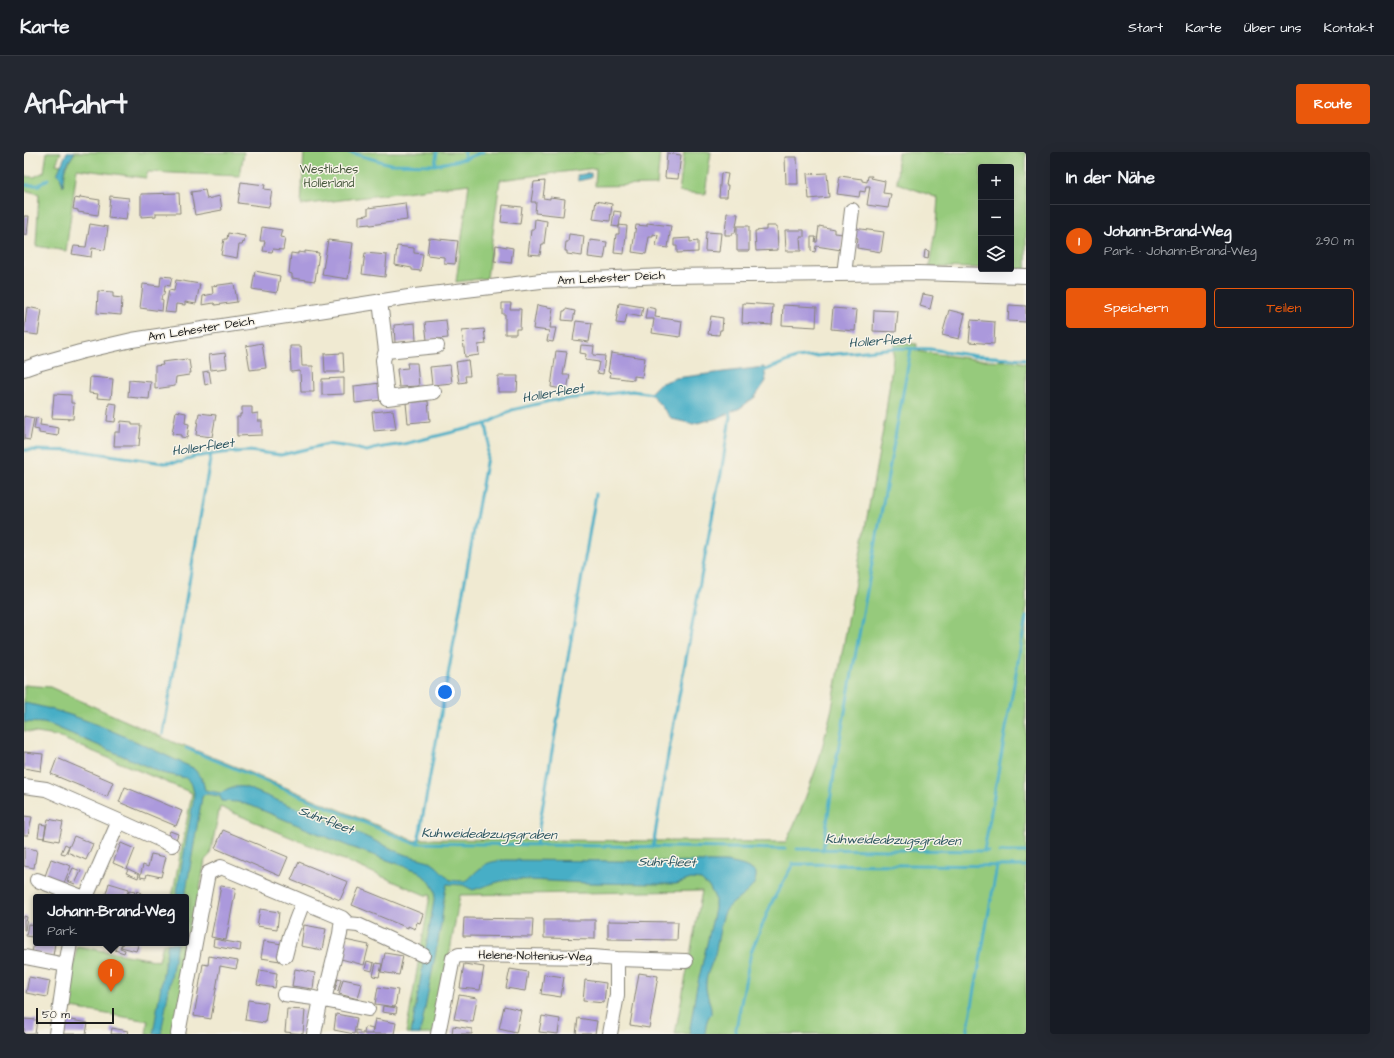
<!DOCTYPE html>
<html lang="de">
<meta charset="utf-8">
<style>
:root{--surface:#171b24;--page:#242831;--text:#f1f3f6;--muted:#9ea1a6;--line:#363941;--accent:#ea580c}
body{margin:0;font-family:"Architects Daughter",sans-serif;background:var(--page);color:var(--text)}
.controls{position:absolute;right:12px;top:12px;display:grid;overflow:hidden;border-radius:4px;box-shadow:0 4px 16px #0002}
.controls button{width:36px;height:36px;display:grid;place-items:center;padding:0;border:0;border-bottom:1px solid var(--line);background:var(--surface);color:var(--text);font:20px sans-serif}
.scale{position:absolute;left:12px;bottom:10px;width:78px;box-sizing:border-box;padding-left:4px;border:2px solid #1c1c1c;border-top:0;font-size:11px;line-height:14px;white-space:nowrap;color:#1c1c1c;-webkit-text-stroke:3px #f7f3e8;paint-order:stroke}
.you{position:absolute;left:421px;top:540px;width:14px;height:14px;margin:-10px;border:3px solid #fff;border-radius:50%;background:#1a73e8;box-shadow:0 0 0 6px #1a73e833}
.badge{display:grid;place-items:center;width:26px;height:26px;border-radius:50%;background:var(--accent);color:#fff;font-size:13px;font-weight:700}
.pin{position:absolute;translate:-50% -33px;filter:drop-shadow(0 1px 2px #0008)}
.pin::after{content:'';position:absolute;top:21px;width:14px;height:12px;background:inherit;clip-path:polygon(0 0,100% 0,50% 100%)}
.popup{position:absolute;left:9px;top:742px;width:156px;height:52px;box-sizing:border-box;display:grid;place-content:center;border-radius:4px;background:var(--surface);filter:drop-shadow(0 1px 3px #0005);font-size:13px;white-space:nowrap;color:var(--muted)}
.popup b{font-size:15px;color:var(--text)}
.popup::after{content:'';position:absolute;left:50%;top:100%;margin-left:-8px;border:8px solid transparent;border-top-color:var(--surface)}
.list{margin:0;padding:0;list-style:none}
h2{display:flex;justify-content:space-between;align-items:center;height:52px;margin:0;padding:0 16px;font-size:17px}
h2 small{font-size:13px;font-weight:400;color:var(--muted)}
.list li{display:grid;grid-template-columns:26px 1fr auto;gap:12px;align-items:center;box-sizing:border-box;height:72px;padding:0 16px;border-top:1px solid var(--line)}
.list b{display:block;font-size:15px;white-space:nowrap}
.list p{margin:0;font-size:13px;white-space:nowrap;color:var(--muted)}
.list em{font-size:13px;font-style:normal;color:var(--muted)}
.actions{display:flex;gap:8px;padding:12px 16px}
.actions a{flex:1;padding:9px 0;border:1px solid var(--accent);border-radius:4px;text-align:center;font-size:14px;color:var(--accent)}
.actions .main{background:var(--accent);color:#fff}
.icon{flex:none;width:22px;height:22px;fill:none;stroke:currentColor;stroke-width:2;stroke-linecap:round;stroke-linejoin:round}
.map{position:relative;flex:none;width:1002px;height:882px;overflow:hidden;border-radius:4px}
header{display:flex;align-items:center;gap:24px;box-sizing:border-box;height:56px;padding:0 20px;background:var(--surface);border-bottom:1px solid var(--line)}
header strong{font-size:19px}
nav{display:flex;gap:22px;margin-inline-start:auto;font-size:14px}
.intro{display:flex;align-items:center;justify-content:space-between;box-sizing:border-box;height:96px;padding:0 24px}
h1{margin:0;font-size:28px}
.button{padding:10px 18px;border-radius:4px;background:var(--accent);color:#fff;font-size:14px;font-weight:700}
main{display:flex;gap:24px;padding:0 24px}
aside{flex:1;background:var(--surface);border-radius:4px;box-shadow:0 4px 16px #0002}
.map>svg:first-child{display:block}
.green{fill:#96ca7b;stroke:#59734c}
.water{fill:#47aec6;stroke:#326571}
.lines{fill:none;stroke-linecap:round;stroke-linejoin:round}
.stream{stroke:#47aec6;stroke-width:3}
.building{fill:#ab99dc}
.minor-casing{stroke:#868377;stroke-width:16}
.minor{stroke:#fff;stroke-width:14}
.labels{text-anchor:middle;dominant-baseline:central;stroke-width:3;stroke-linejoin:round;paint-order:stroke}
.park-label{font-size:12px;fill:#47593d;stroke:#f7f3e8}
.street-label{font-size:12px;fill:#1c1c1c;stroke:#f7f3e8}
.water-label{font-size:13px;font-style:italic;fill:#2d5660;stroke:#f7f3e8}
</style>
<header>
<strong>Karte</strong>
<nav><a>Start</a><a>Karte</a><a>Über uns</a><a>Kontakt</a></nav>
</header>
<div class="intro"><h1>Anfahrt</h1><a class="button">Route</a></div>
<main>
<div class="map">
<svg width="1002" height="882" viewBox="0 0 1002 882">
<rect width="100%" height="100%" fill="#f7f3e8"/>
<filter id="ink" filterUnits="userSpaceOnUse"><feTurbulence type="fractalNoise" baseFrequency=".025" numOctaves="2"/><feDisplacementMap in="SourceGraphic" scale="8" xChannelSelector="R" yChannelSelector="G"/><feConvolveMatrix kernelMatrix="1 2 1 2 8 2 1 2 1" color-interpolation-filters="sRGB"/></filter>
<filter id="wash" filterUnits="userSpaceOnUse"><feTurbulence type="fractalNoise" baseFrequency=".012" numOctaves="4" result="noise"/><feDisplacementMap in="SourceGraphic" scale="16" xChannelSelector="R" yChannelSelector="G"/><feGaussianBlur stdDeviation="0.9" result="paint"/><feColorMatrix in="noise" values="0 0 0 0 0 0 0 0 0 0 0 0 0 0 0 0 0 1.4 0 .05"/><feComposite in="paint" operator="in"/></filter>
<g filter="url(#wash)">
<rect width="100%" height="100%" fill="#f0ead2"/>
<path class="green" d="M23,0H37L32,12L42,14L51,0H220L216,24L124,20L122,26L53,17L42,99L12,94L15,42L0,38V24L10,25L20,20Z
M280,0H636L633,33L571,34L572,16L476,28L463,126L432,130L445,32L277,53Z
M660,0H687L681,42L655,40Z
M874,0H1002V118L987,117V15H957V116L905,115L912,73L914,46L873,31Z
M871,191L893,192L892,199L956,208L991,209L1002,211V882H651L678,739L436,743L411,882H382L406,743H401L196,655L186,703L181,708L151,882H122L124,869L42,855L53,794L135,809L139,791H162V745H148L168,641L32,584L0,579V533L26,535L158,594L159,593L391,689L397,687L762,690L778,655L795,608L808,556L861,267Z"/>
<path class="water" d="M43,0H51L42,14L39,34L36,24L33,22Z
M567,21V26L554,29L553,23Z
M740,215L742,229L731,245L716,256L694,266L669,272L648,267L626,241L635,232L652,226Z
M0,551C60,562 114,591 169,616L178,626L181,638L197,641C205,635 210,634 221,635L338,683L379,702L405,709L413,715L426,728C450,731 441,727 458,715C465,709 474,709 482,708L702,710C714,712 722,713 732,721C734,740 709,746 701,760C696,770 694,791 691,802C688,812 682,822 682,832C681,843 688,851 687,862C682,867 682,875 681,882H665L672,839L691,757V746L686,736L677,728L667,727L652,732H633L563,731L486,727L470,731L449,738L439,733L423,732C419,746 419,759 417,773L396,882H387L411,743V739L406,730L394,719L324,694L228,654L214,650L197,649L196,644L181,642L178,645L161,745H152L169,651L170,641L168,633L162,626L138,621L27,573L19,571L0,570Z
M144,791H153L137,882H129Z"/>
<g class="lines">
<path class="stream" d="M324,0L366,12L411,13L440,7L459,0
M440,7L441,0
M411,13L413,0
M0,33H15L24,27
M739,219L772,206L871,196L906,197L953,204L1002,207
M0,298L58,299L140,311L158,310L169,305L197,301L225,299L257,303L304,292L326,295L343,299L353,296L380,292L462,272L488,258L526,249L608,239L629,242
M139,582L187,302
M162,596L387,690L393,691L761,697
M394,691L463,305L465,289L462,272
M512,693L572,342
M629,695L642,614L694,334L697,322L706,265L705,258
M773,697L964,699
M799,698L811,615L887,197
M960,699L1002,465
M976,700H1002
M711,882L727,800L748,750L769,712L1002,714
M943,882L973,714"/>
</g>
<g id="blocks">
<path class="building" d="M643,1L657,3L654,27L641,26Z
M761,5H773L774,32H762Z
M697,21L704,22L702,33H704L703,45H695Z
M803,21L805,45L785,47L783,22Z
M816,24L838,27V29L843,30L844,24H848L847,26L861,29L859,41L867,42L864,56L843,53L846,34H842L841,40L836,39L835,45L813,42Z
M521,29L519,46L526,47V45L541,47L539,64L511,61L512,50H507L510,30Z
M217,30L241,33L240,37L248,38L245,55L214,51Z
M181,38L183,47L196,44L198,58L171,63L167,40Z
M155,41L156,61H132V64L117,65V42Z
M86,44L105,46L102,68L84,66Z
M56,45L76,48L74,63L54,60V58L49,57L51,46L56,47Z
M572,49L588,52L586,69L569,67Z
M381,51L383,68L346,73V72L335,73V64L344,63V56Z
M479,53L498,55L496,72L477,70Z
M590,59L597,60L595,75L588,74Z
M703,61L714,62L711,81H708V83H701V80Z
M0,64H5L3,83H0Z
M511,67L523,69L520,92H518L516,103L504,102L507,78H510Z
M623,71L647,74L644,96L632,94L634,83L629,82V85H625L622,102L608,100L612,73L623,74Z
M66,72L84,75L81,98L68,96L67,105L48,102L50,94L62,95Z
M595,73L603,74L600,102L590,101L592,82H595Z
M713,74H725V99H713Z
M742,74H753L754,98L732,99L731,79L742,78Z
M795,74L810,77V81L819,82L817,98L792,94L791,100L787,99V85H792L791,90H793Z
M238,75L258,78L256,85L261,86L259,98L249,97L248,100L239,99L241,89H236Z
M829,76L860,80L857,100L833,96L834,86L828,85Z
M761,78H780V85H776L777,99H762Z
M682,80L697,81L695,100L681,99Z
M204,81L221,84L220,91L219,90L218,93H215L213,106L197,103L200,87H203Z
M545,82L560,84L558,104L543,102V99H541L542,90H544Z
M405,86L434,89L431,112L420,111V105L403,103Z
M666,86V90L674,89V100L653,101V94H650V87Z
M304,88L329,91L324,127L298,123Z
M566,88L583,90L580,107L564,105Z
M472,93L489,96L487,111L470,109Z
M373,94L390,96V101L399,102L397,119L388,118V116L371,113Z
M901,98L905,99L904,107L900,106Z
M281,99L295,101L291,129L268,126V122L265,121L267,101L274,102V100L281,101Z
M341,101L363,103L361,125L338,122Z
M231,119L256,124L253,141L228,137Z
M137,124L148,125L146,134L141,133L140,143H138L137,148L139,149L138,159L116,156L119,132L136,134Z
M152,128L176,132L172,152L161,150V153L152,152L151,161L141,160L145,138L150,139Z
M210,131L213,150L191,153L190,151L178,153L179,144L189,142L188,134Z
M74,139L89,140V145L98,146L97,163L73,161Z
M899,142L909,144L906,157L896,154Z
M478,151H487L486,157H497L496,177H492V182H481V162H478Z
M595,151L619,155L617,165L603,162L601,172L592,171Z
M719,151L749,153L748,173L718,171Z
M513,153L529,156L526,176H532L529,190L523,189L525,179L509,177Z
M759,153L793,155L792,175L758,173Z
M985,153L1002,154V170L984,169Z
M3,155L18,158L14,183L0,181Z
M623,155L632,157L631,165L658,169L656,185L628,181L630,167H621Z
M809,156L833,158L831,179L807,177Z
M542,157L551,159L549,169L538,168L539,159H541Z
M850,158L874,159L872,180L849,179Z
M925,158L941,162L935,187L918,183Z
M687,164L699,166L698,178H696L695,183L684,182Z
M422,168L424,186L403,188L401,170Z
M947,168L971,170L970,192L945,190Z
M552,169L568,171L565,190L549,188Z
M391,171L392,189L371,191L370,173Z
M460,177L462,192L454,193L455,203L441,205L438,179Z
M238,191L242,216L226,218L222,194Z
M557,193L570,194L569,203L581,204L579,222L573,221L575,210L561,208L562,202L556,201Z
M266,194H277L278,214H289L290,240H277L276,219L267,220Z
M532,199L543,200L539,223H546L543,238L527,235Z
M201,201L203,216L187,218L185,203Z
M319,201L320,220H301L300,202Z
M587,201L621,206L618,225L610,224V228L586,225L587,221L584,220Z
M163,207V208H165L167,221H165V223L152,225L151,234L131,237V214L139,213L138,210Z
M444,208L446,224H441L442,230L435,231L432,210Z
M383,211H393L395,234L375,235L373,217L384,216Z
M426,213L428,231L408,233L406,215Z
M185,219L187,231L181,233L179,220Z
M474,224H494L493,240H474Z
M66,225L89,227L87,247L73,246L74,242L65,241Z
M320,226V242L298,243V227Z
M105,228L127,230L125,247L104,245Z
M357,231L358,248L331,251L330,234Z
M30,242L47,243V251H50L49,267L28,266Z
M404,249L406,269L384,271L382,251Z
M85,251L93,252L91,270L83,269Z
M218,255H228V262L234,261V269H238V283L213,284V265H216V262H218Z
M369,258L372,277L350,279L348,260Z
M152,259L162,261L161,271L165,272L163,286L157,285V283L148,282Z
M175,261L192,263L188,285L172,283Z
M0,264L10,266L6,288L0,287Z
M12,266L17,267L16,273L35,276L34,284L15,281V278L10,277Z
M97,269L108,270V273H117L115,294H90L91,280H96Z
M0,600L19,602L17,619L0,616Z
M33,606L89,630L83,645L27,622Z
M101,635L158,659L152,674L95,650Z
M0,664L8,665L4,683H0Z
M24,667L39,670L35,689L20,686Z
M16,672L22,673L20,686L14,685Z
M199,678L264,705L256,724L191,696Z
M146,679L154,682L151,691L143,687Z
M50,684L69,692L62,708L43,700Z
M97,691L111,697L103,717L89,711Z
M41,692L45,694L41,702L37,701Z
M0,695L13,698L10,716L0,714Z
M127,702L142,705L137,725L123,722L122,726L116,725L119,713L124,715Z
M27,707L47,714L40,731L21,724Z
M275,710L324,730L316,748L267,728Z
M49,716L57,719L51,732L43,729Z
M104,717L115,722L114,726L102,721Z
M85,731L105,737L102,745H81Z
M197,734L212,736L202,788L187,785Z
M335,736L399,762L396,771L393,770L391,777L384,774V776L328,753Z
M106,738L111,739L109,745H103Z
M113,739L118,741L116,745H111Z
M236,757L255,760L253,777L233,774Z
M0,764L3,765L1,778H0Z
M440,766L509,767L508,785L439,784Z
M520,768H571V787L520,786Z
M584,769L654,770L653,788L584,787Z
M4,772L10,773L8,785L2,784Z
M280,773L302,777L298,798L277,794Z
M11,784H12V791H31L29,804L8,801Z
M190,787L217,792L216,799L189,794Z
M321,788L345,793L340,813L317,807Z
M240,789L258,792L256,809L237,806Z
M94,791H98L96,796L101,798L100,801L91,798Z
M99,791H115L112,799L97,795Z
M361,801L379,804L375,823L357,820Z
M185,804L214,809L212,817L196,814L187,867L170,864L179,812L184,813Z
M343,809L350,811L348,819L341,817Z
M352,811L358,812L355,825L349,824Z
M440,812L460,815L456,838L436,836Z
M271,817L291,821L289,837L268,834Z
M486,817L504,820L501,839L482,836Z
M236,818L253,821L251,836L233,833Z
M615,821L634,824L625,876L606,873Z
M520,822L540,825L537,845L517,842Z
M5,825L26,829L23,845L2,841Z
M314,826L317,827L314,839L311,838Z
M319,827L338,831L334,847L315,842Z
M561,828L582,831L580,851L559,849Z
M354,835L374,838L371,855L351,852Z
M435,843L453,846L449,870L430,867Z
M224,848L244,851L241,871L221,868Z
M359,854L373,856L372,862L358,860Z
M480,854L497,858L492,881L475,877Z
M263,857L281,858L279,882L261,880Z
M312,862L333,866L330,882L310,878Z
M518,864L536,867L534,882L515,880Z
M554,866L573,869L571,882H552Z
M0,867L13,868L11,882H0Z
M41,867L64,871L62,882H38Z
M351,867L372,871L370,882H348Z
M429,874L448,877V882H428Z
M341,875L349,877L348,882H340Z
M88,876L104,879L103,882H87Z
M332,878L339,880V882H332Z"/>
</g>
</g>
<g filter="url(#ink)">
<use href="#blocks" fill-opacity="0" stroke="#868377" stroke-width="1"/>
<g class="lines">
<defs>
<path id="minor" d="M820,122L828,58
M356,149L362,199L359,208L363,246L410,240
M362,199L413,194
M0,217L17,211L56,200L108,188L391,144L517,129L641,124L892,121L1002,124
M0,634L22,637L95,669L62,745
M95,669L148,693
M13,728L58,745
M261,804L266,784L279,750
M1,805L42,813
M593,807L662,809
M260,842L290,846L344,857
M32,882L42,813L46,791
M154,882L184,721L197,715L318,766L324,772L334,773L399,803
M290,882L296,852L300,848L316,782L318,766
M414,882L429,806L435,803L569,805L593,807V843L586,882"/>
</defs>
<use href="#minor" class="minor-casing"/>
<use href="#minor" class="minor"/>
</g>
</g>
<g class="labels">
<g class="park-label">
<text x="305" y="17">Westliches<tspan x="305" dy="14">Hollerland</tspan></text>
</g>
<g class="street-label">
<text transform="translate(587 126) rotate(-3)">Am Lehester Deich</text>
<text transform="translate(177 177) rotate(-9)">Am Lehester Deich</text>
<text transform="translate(511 804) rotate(1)">Helene-Noltenius-Weg</text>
</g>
<g class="water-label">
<text transform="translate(856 189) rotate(-4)">Hollerfleet</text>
<text transform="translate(529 241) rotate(-10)">Hollerfleet</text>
<text transform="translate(179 295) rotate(-8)">Hollerfleet</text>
<text transform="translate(302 668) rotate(21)">Suhrfleet</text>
<text transform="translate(465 682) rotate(1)">Kuhweideabzugsgraben</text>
<text transform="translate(869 688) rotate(1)">Kuhweideabzugsgraben</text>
<text transform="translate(643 710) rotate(1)">Suhrfleet</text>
</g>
</g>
</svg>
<div class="controls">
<button>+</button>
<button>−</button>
<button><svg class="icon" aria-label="layers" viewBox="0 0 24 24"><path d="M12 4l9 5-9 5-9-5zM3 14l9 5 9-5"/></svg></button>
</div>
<div class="scale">50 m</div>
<div class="you"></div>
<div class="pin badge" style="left:87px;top:840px">1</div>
<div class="popup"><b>Johann-Brand-Weg</b>Park</div>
</div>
<aside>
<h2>In der Nähe<small></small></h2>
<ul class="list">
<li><span class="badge">1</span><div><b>Johann-Brand-Weg</b><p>Park · Johann-Brand-Weg</p></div><em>290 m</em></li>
</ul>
<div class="actions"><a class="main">Speichern</a><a>Teilen</a></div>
</aside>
</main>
